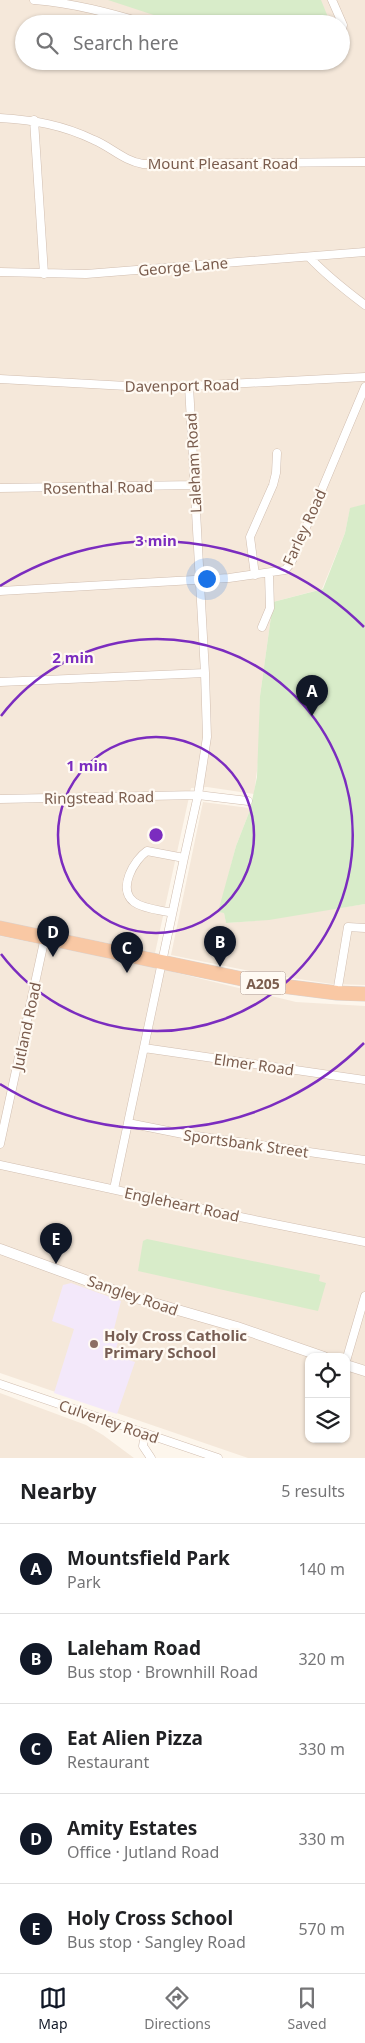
<!DOCTYPE html>
<meta charset="utf-8">
<style>
:root{--surface:#fff;--page:#f2f2f2;--text:#202124;--muted:#757577;--line:#e0e0e0;--accent:#111827}
body{margin:0;font-family:"Noto Sans",sans-serif;background:var(--page);color:var(--text)}
.controls{position:absolute;right:15px;bottom:15px;display:grid;overflow:hidden;border-radius:10px;box-shadow:0 1px 4px #0004}
.controls button{width:45px;height:45px;display:grid;place-items:center;padding:0;border:0;border-bottom:1px solid var(--line);background:var(--surface);color:var(--text);font:25px sans-serif}
.you{position:absolute;left:206px;top:578px;width:18px;height:18px;margin:-12px;border:4px solid #fff;border-radius:50%;background:#1a73e8;box-shadow:0 0 0 8px #1a73e833}
.badge{display:grid;place-items:center;width:32px;height:32px;border-radius:50%;background:var(--accent);color:#fff;font-size:16px;font-weight:700}
.pin{position:absolute;translate:-50% -41px;filter:drop-shadow(0 1px 2px #0008)}
.pin::after{content:'';position:absolute;top:26px;width:18px;height:15px;background:inherit;clip-path:polygon(0 0,100% 0,50% 100%)}
.list{margin:0;padding:0;list-style:none}
h2{display:flex;justify-content:space-between;align-items:center;height:65px;margin:0;padding:0 20px;font-size:21px}
h2 small{font-size:16px;font-weight:400;color:var(--muted)}
.list li{display:grid;grid-template-columns:32px 1fr auto;gap:15px;align-items:center;box-sizing:border-box;height:90px;padding:0 20px;border-top:1px solid var(--line)}
.list b{display:block;font-size:19px;white-space:nowrap}
.list p{margin:0;font-size:16px;white-space:nowrap;color:var(--muted)}
.list em{font-size:16px;font-style:normal;color:var(--muted)}
.icon{flex:none;width:28px;height:28px;fill:none;stroke:currentColor;stroke-width:2;stroke-linecap:round;stroke-linejoin:round}
.map{position:relative;flex:none;width:365px;height:1458px;overflow:hidden}
.search{position:absolute;background:var(--surface);box-shadow:0 1px 4px #0004;left:15px;right:15px;top:15px;height:55px;display:flex;align-items:center;gap:12px;box-sizing:border-box;padding:0 18px;border-radius:28px;color:var(--muted);font-size:19px}
.sheet{height:515px;background:var(--surface)}
nav{display:flex;justify-content:space-around;align-items:center;box-sizing:border-box;height:70px;border-top:1px solid var(--line);background:var(--surface);font-size:14px;color:var(--muted)}
nav a{display:grid;justify-items:center;gap:2px}
nav .on{color:var(--accent)}
.map>svg:first-child{display:block}
.residential{fill:#f5e8da;fill-rule:evenodd}
.education{fill:#f3e8fa}
.green{fill:#d8ecc9}
.lines{fill:none;stroke-linecap:round;stroke-linejoin:round}
.minor-casing{stroke:#d1beb0;stroke-width:9}
.tertiary-casing{stroke:#d1beb0;stroke-width:11}
.trunk-casing{stroke:#dad1cd;stroke-width:15}
.minor{stroke:#fff;stroke-width:8}
.tertiary{stroke:#fff;stroke-width:10}
.trunk{stroke:#f9c8a4;stroke-width:14}
.ring{fill:none;stroke:#7b2cbf;stroke-width:2.5}
.education-dot{fill:#8d6e63;stroke:#fffaf3;stroke-width:2}
.labels{text-anchor:middle;dominant-baseline:central;stroke-width:4.5;stroke-linejoin:round;paint-order:stroke}
.shield{fill:#fffaf3;stroke:#a28b7f;stroke-width:1}
.shield-label{font-size:14px;font-weight:bold;fill:#7a5c4d}
.street-label{font-size:15px;fill:#7a5c4d;stroke:#fffaf3}
.education-label{font-size:15px;font-weight:bold;fill:#785e54;stroke:#fffaf3;text-anchor:start}
.centre{fill:#7b2cbf;stroke:#fffaf3;stroke-width:2.5}
.ring-label{font-size:15px;text-anchor:middle;font-weight:bold;fill:#7b2cbf;stroke:#fffaf3;stroke-width:4.5;stroke-linejoin:round;paint-order:stroke}
</style>
<div class="map">
<svg width="365" height="1458" viewBox="0 0 365 1458">
<rect width="100%" height="100%" fill="#fdf6ec"/>
<path class="residential" d="M0,0H365V504L350,509L345,533L322,589L273,602L260,696L259,755L254,794L207,787L191,788L155,953L0,921ZM24,24H341V61H24Z
M203,802L249,808L250,810L236,846L219,912L224,913L226,923L253,921L365,904V985L332,984L265,974L171,955Z
M0,936L153,967L296,1002L365,1006V1458H248L0,1373ZM309,1357H346V1439H309Z
M0,1393L86,1425L103,1435L134,1458H0Z"/>
<path class="education" d="M71,1283L121,1301L114,1329L121,1332L114,1355L135,1362L117,1414L54,1393L74,1329L52,1321L63,1285Z"/>
<path class="green" d="M108,0H321L330,22V24H181Z
M365,504V904L269,920L226,923L224,913L218,912L236,846L250,810L257,777L260,696L273,602L323,589L345,533L350,508Z
M147,1239L320,1275L319,1281L326,1283L318,1311L138,1271L143,1241Z"/>
<g class="lines">
<defs>
<path id="minor" d="M34,0C73,3 110,13 147,24
M332,0L343,25L341,34
M0,118C34,120 63,125 94,140C111,147 124,161 143,164L365,162
M34,120L44,274
M309,257C326,275 345,290 365,305
M0,272L86,274L365,252
M0,379L145,387L189,386L365,377
M0,488L196,485
M255,575L250,537L273,485L276,473L277,453
M0,591L229,578L285,570L291,563L365,387
M262,627L270,608L269,574
M0,682L205,673
M0,799L198,795L248,801
M172,913C161,910 143,909 134,902C117,889 134,860 147,851L184,858
M337,993L348,927L365,928
M144,1048L365,1080
M128,1123L183,1134L365,1160
M0,1144L45,937
M0,1165L245,1218L365,1242
M114,1189L184,858L198,795L207,737L205,673L189,386
M346,1361L365,1296
M0,1384L218,1458
M145,1433L143,1446L151,1458"/>
<path id="tertiary" d="M0,1249L129,1296L237,1327L324,1357
M346,1365L365,1371"/>
<path id="trunk" d="M0,928L266,984L337,993L365,994"/>
</defs>
<use href="#minor" class="minor-casing"/>
<use href="#tertiary" class="tertiary-casing"/>
<use href="#trunk" class="trunk-casing"/>
<use href="#minor" class="minor"/>
<use href="#tertiary" class="tertiary"/>
<use href="#trunk" class="trunk"/>
</g>
<g class="ring">
<circle cx="156" cy="835" r="98"/>
<path d="M1 716A196 196 0 1 1 1 954"/>
<path d="M364 1043A294 294 0 0 1 0 1084M0 586A294 294 0 0 1 364 627"/>
</g>
<circle class="education-dot" cx="94" cy="1344" r="5"/>
<g class="labels">
<rect class="shield" x="240.5" y="971.5" width="45" height="23" rx="4"/>
<g class="shield-label">
<text x="263" y="983">A205</text>
</g>
<g class="street-label">
<text x="223" y="163">Mount Pleasant Road</text>
<text transform="translate(183 266) rotate(-5)">George Lane</text>
<text transform="translate(182 385) rotate(-1)">Davenport Road</text>
<text transform="translate(193 463) rotate(-93)">Laleham Road</text>
<text transform="translate(98 487) rotate(-1)">Rosenthal Road</text>
<text transform="translate(304 527) rotate(-65)">Farley Road</text>
<text transform="translate(99 797) rotate(-1)">Ringstead Road</text>
<text transform="translate(26 1026) rotate(-78)">Jutland Road</text>
<text transform="translate(254 1064) rotate(8)">Elmer Road</text>
<text transform="translate(246 1143) rotate(8)">Sportsbank Street</text>
<text transform="translate(182 1204) rotate(12)">Engleheart Road</text>
<text transform="translate(133 1295) rotate(19)">Sangley Road</text>
<text transform="translate(109 1421) rotate(19)">Culverley Road</text>
</g>
<g class="education-label">
<text x="104" y="1335">Holy Cross Catholic<tspan x="104" dy="17">Primary School</tspan></text>
</g>
</g>
<circle cx="156" cy="835" r="8" class="centre"/>
<g class="ring-label">
<text x="156" y="546">3 min</text>
<text x="73" y="663">2 min</text>
<text x="87" y="771">1 min</text>
</g>
</svg>
<div class="controls">
<button><svg class="icon" aria-label="locate" viewBox="0 0 24 24"><circle cx="12" cy="12" r="6"/><path d="M12 2v4M12 18v4M2 12h4M18 12h4"/></svg></button>
<button><svg class="icon" aria-label="layers" viewBox="0 0 24 24"><path d="M12 4l9 5-9 5-9-5zM3 14l9 5 9-5"/></svg></button>
</div>
<div class="you"></div>
<div class="pin badge" style="left:312px;top:716px">A</div>
<div class="pin badge" style="left:220px;top:967px">B</div>
<div class="pin badge" style="left:127px;top:973px">C</div>
<div class="pin badge" style="left:53px;top:957px">D</div>
<div class="pin badge" style="left:56px;top:1264px">E</div>
<div class="search"><svg class="icon" aria-label="search" viewBox="0 0 24 24"><circle cx="10" cy="10" r="6"/><path d="M15 15l6 6"/></svg>Search here</div>
</div>
<section class="sheet">
<h2>Nearby<small>5 results</small></h2>
<ul class="list">
<li><span class="badge">A</span><div><b>Mountsfield Park</b><p>Park</p></div><em>140 m</em></li>
<li><span class="badge">B</span><div><b>Laleham Road</b><p>Bus stop · Brownhill Road</p></div><em>320 m</em></li>
<li><span class="badge">C</span><div><b>Eat Alien Pizza</b><p>Restaurant</p></div><em>330 m</em></li>
<li><span class="badge">D</span><div><b>Amity Estates</b><p>Office · Jutland Road</p></div><em>330 m</em></li>
<li><span class="badge">E</span><div><b>Holy Cross School</b><p>Bus stop · Sangley Road</p></div><em>570 m</em></li>
</ul>
</section>
<nav>
<a class="on"><svg class="icon" aria-label="map" viewBox="0 0 24 24"><path d="M3 6l6-2 6 2 6-2v14l-6 2-6-2-6 2zM9 4v14M15 6v14"/></svg>Map</a>
<a><svg class="icon" aria-label="directions" viewBox="0 0 24 24"><path d="M12 3l9 9-9 9-9-9zM9 14v-3h6M13 9l2 2-2 2"/></svg>Directions</a>
<a><svg class="icon" aria-label="saved" viewBox="0 0 24 24"><path d="M7 4h10v16l-5-4-5 4z"/></svg>Saved</a>
</nav>
